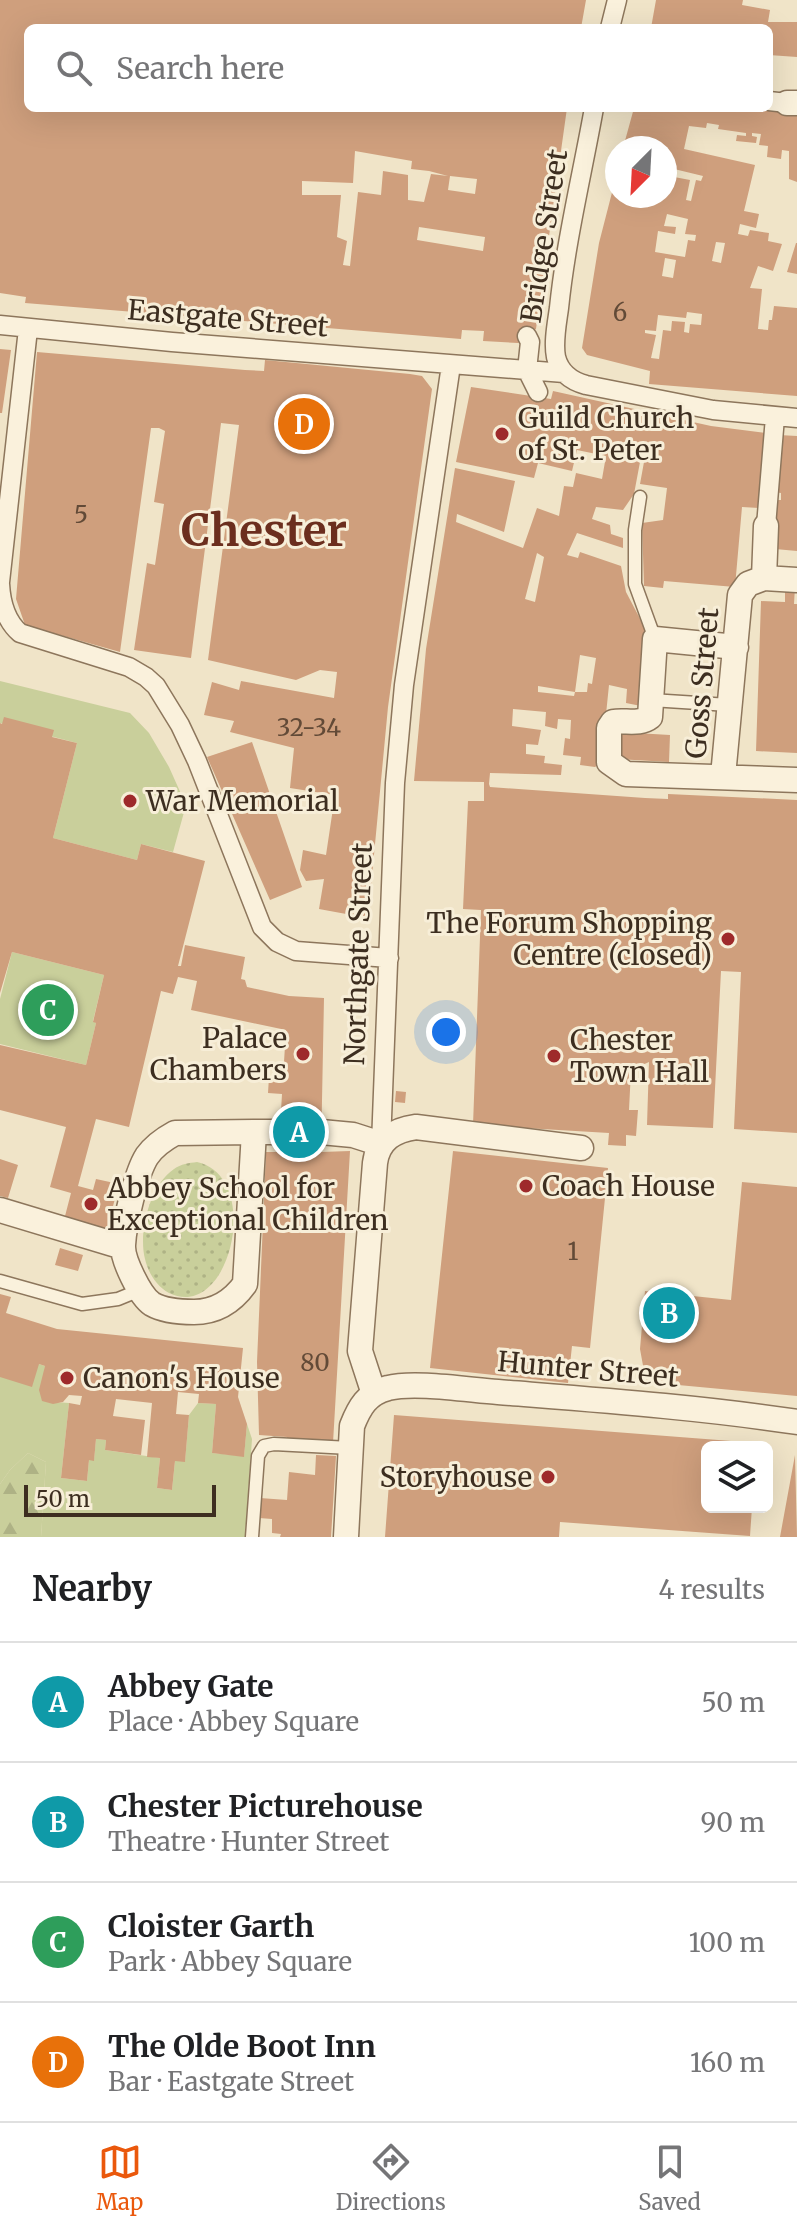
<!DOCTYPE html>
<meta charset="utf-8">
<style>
:root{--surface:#fff;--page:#f6f6f6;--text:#202124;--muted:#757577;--line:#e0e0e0;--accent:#ea580c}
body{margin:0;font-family:Merriweather,serif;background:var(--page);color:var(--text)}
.controls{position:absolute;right:24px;bottom:24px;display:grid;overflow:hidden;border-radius:12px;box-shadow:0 8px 32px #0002}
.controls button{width:72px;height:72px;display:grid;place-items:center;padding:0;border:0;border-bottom:2px solid var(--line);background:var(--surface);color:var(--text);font:40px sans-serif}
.compass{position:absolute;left:605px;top:136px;width:72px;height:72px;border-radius:50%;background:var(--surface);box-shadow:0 8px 32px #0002;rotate:204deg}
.scale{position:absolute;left:24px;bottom:20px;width:192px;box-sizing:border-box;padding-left:8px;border:4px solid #3d2e20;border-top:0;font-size:22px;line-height:28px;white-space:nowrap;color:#3d2e20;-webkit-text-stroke:6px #f7eed8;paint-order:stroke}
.you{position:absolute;left:446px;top:1032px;width:28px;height:28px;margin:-20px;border:6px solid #fff;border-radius:50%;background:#1a73e8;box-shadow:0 0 0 12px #1a73e833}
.badge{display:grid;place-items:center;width:52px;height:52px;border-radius:50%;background:var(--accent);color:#fff;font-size:26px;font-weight:700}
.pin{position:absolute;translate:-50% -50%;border:4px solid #fff;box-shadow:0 2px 8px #0006}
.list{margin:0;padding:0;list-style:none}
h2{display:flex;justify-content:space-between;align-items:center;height:104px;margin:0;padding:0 32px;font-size:34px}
h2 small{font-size:26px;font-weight:400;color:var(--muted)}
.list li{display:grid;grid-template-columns:52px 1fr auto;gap:24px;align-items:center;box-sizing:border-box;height:120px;padding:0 32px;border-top:2px solid var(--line)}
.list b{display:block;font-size:30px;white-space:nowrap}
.list p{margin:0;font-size:26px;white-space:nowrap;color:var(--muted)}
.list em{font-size:26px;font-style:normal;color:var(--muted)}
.icon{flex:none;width:44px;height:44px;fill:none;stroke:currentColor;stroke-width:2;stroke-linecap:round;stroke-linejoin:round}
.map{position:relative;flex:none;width:797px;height:1537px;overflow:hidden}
.search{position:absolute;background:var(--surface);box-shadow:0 8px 32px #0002;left:24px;right:24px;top:24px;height:88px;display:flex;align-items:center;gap:20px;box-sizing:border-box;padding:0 28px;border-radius:12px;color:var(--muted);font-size:30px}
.sheet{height:584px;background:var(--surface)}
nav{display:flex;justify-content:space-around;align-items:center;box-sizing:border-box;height:112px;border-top:2px solid var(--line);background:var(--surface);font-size:22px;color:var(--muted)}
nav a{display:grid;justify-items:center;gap:4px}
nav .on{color:var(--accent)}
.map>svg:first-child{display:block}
.grass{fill:url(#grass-dots)}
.forest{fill:url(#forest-firs)}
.garden{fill:#c9cf9b}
.water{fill:url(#water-rules);stroke:#6f938a;stroke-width:2}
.building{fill:#cf9f7d;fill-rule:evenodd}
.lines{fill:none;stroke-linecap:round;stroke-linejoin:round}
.minor-tunnel{stroke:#ccc0a6;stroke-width:24;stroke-dasharray:24 12;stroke-linecap:butt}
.service-casing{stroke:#8d765c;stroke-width:15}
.pedestrian-casing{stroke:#8d765c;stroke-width:21}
.minor-casing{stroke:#8d765c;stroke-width:27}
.service{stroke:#faf1dc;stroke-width:12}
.pedestrian{stroke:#faf1dc;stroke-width:18}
.minor{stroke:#faf1dc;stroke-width:24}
.poi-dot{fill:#9e2a2b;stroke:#f7eed8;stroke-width:3}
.labels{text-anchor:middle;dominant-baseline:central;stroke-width:6;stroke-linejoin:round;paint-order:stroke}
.number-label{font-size:24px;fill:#624a37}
.street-label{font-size:28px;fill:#3d2e20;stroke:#f7eed8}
.poi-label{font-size:28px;fill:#3d2e20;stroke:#f7eed8;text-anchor:start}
.town-label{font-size:44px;font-weight:bold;fill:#6b2e1e;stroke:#f7eed8}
</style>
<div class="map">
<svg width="797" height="1537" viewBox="0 0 797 1537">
<defs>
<pattern id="grass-dots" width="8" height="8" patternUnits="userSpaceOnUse" patternTransform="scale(2)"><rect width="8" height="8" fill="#c9cf9b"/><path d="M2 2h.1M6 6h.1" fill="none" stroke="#aeb285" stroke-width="1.8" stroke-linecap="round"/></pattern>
<pattern id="forest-firs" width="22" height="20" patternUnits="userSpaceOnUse" patternTransform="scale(2)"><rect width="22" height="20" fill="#c9cf9b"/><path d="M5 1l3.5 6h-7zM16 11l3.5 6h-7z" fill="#aeb285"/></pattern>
<pattern id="water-rules" width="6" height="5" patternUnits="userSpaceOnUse" patternTransform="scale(2)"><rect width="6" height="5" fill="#a9c4bc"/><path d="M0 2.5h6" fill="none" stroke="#8ba098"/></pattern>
</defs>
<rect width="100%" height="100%" fill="#f0e4c8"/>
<path class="grass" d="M197,1162C264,1177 230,1323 169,1293C156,1286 148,1272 145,1259C138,1232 150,1185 174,1169C181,1164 189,1163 197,1162Z"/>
<path class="forest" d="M28,1453L46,1462L41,1537H0V1484L10,1470Z"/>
<path class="garden" d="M0,681L130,713L149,733L169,767L186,805L173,852L141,844L137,860L53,838L77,743L0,723Z
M12,952L104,975L93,1021L96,1023L86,1065L0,1044V999Z
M39,1364L45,1366L42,1400C54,1405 59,1401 69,1403L61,1478L87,1481L89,1460H94L96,1439L106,1440L105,1450L160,1458L157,1488L172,1490L175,1461H185L189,1415L198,1403L216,1404L212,1453L244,1456L247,1424L252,1439L245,1537H41L46,1462L28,1453L10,1470L0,1484V1377Z"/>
<path class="water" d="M40,991L62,996L57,1019L35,1014Z"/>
<path class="building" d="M0,0H586L581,28H28V108H567L536,329L518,343L483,341L484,331L462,330L461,339L25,303L26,297L0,293ZM355,151L412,161L411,169L429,171L448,176L431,174L424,202L408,200V175L383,171L381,195L358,192L350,266L343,265L347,241L337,237L341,195H302V181L353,183ZM450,176L477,179L475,194L448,190ZM419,227L485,237L483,251L417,240Z
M656,0H743L742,5L770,10L768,22H797V57L769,55V28H651Z
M634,108H758L797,112V182L789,179V151L782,150L781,159L767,157L768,146L759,145L761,134L752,133V136L757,137L756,143L736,141L737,135L746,136V133L718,129L719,125L707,123L706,128L689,126L684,149L755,165L744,211L759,214L756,228L740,224L738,234L748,236L750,230L769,233L768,241L782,244L773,271L758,266L750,288L762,289L758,329L768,330L769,320H772L774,306L797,308V396L649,384L650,371L587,355L582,348L599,243L616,177L617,196H665V148H623ZM670,168L703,176L701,181L696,180L691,201L686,200L690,180L669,176ZM667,214L688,219L685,234L696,235L695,241L688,240L685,257L655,252L658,231L675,234L676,227L664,226ZM716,242L725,243L721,263L712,261ZM665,258L676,260L673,278L662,276ZM687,312L702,314L701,325L690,324L689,333L684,332L685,322L672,321L671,331L663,330L659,359L651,358L656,335L645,333V330L656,331L658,315L686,318Z
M796,243H797V274L787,272Z
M0,349L11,350L2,413H0Z
M37,352L245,370L264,371L265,360L410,374L422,376L432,389L388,707L368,918L319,909L324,879L306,881L300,870L303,850L326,855L335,795L290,788L294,748L230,732L234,721L204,715L212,682L239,690L241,681L334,698L337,672L320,670L296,680L208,660L239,425L221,423L191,658L134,650L147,563L155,565L164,504L154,502L165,431L159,428H151L120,652L25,625L16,599Z
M471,387L551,399L553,391L711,426L765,433L759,508L742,507L735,587L664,581L663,588L644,586L642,523L663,520L667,488L640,484L644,462H640L634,494L623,510L596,507L592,519L610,525L611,534L623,538V548L577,533L567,555L578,558L580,552L621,566L626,592L647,632L641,706L626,703L627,689L609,685L601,763L595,767L580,765L581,757L563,755L565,738L570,739L571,720L558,719L557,729L545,726L546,712L513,709L512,726L541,730L538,745L526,744V754L545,756L544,763L562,765L561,775L490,773L489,784L490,787L645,798L668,799V794L797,800V1133L734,1129L741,972L721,971L713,1128L647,1125L649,1062L631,1070L629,1110H638L636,1136L626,1135V1146L608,1145L609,1133L473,1125L481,910L463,909L468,801H484V782L414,781L426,649L455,468L515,481L504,532L457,514L456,522L523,548L537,508L559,516L564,486L573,487L576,473L602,479L606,456L577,450L572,471L538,463L534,478L456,462ZM537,553L544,557L535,602L525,599ZM580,655L596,658L592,684L588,683L587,692H575ZM538,686L575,692L574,696L538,692Z
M779,435L797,436V551L775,549L774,500H781V493L774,492Z
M785,586L795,587L794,604H797V753L756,751L761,601L785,602Z
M4,717L54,730L52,737L77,743L53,838L137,860L141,844L205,861L178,966H181L185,945L245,957L241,979L245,980L247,987L289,996L324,998L321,1152L350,1151L333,1443L286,1442L287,1437L259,1435L257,1362L266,1152H278V1113H302L281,1111L282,1094L268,1093L269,1077L283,1078L286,1030L191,1010L197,981L178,977L173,994L161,991L129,1127L96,1119L78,1186L93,1190L96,1179L119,1184L106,1232L64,1220L71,1193L50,1187L66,1127L0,1110V1045L86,1065L96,1023L93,1022L104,975L12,952L0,993V723L2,724Z
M619,732L670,735L669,762L617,759Z
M252,742L302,887L270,900L207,757Z
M396,1091L406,1092L405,1103L395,1102Z
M453,1151L608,1168L590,1348L572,1346L568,1383L430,1368Z
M0,1159L18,1165L8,1198L0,1196Z
M742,1182L797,1187V1396L646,1382L640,1349L645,1291L731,1300Z
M60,1248L83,1255L78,1271L55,1265Z
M0,1294L11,1297L6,1313L57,1329L243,1348L238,1397L247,1424L244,1457L212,1453L216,1404L198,1403L199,1394L178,1392L176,1414L189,1415L185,1462L175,1461L172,1490L157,1488L160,1458L147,1457L152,1403L116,1399L113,1416L145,1420L141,1455L105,1450L106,1440L96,1439L94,1461L89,1460L87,1481L61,1478L69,1403L80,1405L82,1396L69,1395L63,1402L53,1404L42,1401L39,1390L45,1366L39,1364L32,1387L0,1377Z
M394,1415L757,1443V1447H707V1507H752L750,1536L560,1522L559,1537H385Z
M316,1455L336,1456L331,1537H280L281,1534L272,1533V1519L259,1518L260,1498L287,1500L289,1472L315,1475Z
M795,1455L797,1537H780Z"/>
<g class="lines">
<path class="minor-tunnel" d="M278,1132H321"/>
<defs>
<path id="service" d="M640,497L635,530V584L655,639
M651,700L729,705
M0,1281L82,1304L118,1299L140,1290
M252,1537L258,1456L264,1446L274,1444L350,1448"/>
<path id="pedestrian" d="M610,28L617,0
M769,101L787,103
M594,108C582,175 566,240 559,308C557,323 553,342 556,357C560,373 571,381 586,385L713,410L797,418
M0,325L172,342L564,373
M527,336L530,342L527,370L538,392
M766,526L775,417
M0,582L28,329
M0,584C1,602 6,621 20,633L129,667L146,677L156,686L180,725L197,761L262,927L277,942L296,951L389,958
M381,1144L395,783L404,685L451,365"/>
<path id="minor" d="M787,103H797
M764,578L797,580
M736,647L655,639L650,717C640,725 625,720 613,722L609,728V762L626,774L797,780
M723,776L740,595L748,584L764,578L766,526
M254,1132L175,1133C164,1139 154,1146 147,1156C136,1173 124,1225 123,1245C122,1259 140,1296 152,1304C164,1311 181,1312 194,1312C216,1312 232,1302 245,1284L254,1132H278
M321,1132L353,1135L381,1144
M0,1210L123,1247
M374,1394L360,1351L375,1163C378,1140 394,1130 416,1127L581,1148
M346,1537L352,1426C359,1408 367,1393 388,1388C414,1381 469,1390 498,1392C598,1400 698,1407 797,1422"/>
</defs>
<use href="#service" class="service-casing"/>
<use href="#pedestrian" class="pedestrian-casing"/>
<use href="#minor" class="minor-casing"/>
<use href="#service" class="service"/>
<use href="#pedestrian" class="pedestrian"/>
<use href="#minor" class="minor"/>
</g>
<g class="poi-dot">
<circle cx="502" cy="434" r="8"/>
<circle cx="130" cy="801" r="8"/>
<circle cx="728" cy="939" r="8"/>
<circle cx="303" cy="1054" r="8"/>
<circle cx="554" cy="1056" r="8"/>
<circle cx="526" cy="1186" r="8"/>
<circle cx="91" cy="1204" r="8"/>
<circle cx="67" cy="1378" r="8"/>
<circle cx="548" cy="1477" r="8"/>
</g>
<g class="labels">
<g class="number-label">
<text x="620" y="312">6</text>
<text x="81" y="514">5</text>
<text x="309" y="727">32-34</text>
<text x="573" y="1251">1</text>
<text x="315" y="1362">80</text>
</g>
<g class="street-label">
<text transform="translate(544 236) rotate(-81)">Bridge Street</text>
<text transform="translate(228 318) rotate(5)">Eastgate Street</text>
<text transform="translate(702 683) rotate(-85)">Goss Street</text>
<text transform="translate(358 954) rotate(-88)">Northgate Street</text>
<text transform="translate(588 1369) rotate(5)">Hunter Street</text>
</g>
<g class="poi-label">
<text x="518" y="418">Guild Church<tspan x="518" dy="32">of St. Peter</tspan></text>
<text x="146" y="801">War Memorial</text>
<text x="712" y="923" text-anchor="end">The Forum Shopping<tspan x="712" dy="32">Centre (closed)</tspan></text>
<text x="287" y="1038" text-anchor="end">Palace<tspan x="287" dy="32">Chambers</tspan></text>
<text x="570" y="1040">Chester<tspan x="570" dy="32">Town Hall</tspan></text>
<text x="542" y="1186">Coach House</text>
<text x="107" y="1188">Abbey School for<tspan x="107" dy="32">Exceptional Children</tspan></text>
<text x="83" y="1378">Canon's House</text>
<text x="532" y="1477" text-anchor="end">Storyhouse</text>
</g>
<g class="town-label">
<text x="264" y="530">Chester</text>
</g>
</g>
</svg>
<div class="controls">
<button><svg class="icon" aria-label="layers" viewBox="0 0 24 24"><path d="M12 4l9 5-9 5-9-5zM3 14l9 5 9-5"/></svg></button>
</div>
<svg class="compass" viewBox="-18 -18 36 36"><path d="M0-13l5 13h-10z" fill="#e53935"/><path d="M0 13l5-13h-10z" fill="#757577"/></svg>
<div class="scale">50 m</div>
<div class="you"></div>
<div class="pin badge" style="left:299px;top:1132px;background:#0f9aa8">A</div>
<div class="pin badge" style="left:669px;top:1313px;background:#0f9aa8">B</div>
<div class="pin badge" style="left:48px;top:1010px;background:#2e9e5b">C</div>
<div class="pin badge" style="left:304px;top:424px;background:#e8710a">D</div>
<div class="search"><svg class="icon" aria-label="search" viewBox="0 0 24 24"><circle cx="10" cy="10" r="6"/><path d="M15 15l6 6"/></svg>Search here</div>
</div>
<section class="sheet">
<h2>Nearby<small>4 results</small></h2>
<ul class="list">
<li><span class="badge" style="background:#0f9aa8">A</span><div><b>Abbey Gate</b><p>Place · Abbey Square</p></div><em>50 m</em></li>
<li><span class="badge" style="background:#0f9aa8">B</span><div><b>Chester Picturehouse</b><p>Theatre · Hunter Street</p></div><em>90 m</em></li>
<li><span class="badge" style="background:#2e9e5b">C</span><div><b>Cloister Garth</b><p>Park · Abbey Square</p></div><em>100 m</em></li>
<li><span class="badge" style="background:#e8710a">D</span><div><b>The Olde Boot Inn</b><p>Bar · Eastgate Street</p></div><em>160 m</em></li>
</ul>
</section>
<nav>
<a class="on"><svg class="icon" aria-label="map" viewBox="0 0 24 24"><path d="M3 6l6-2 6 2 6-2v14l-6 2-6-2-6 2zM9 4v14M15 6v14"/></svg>Map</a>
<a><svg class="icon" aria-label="directions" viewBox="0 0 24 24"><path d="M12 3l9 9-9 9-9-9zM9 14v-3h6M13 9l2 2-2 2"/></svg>Directions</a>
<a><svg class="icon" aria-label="saved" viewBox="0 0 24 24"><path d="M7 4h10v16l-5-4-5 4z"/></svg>Saved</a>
</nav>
